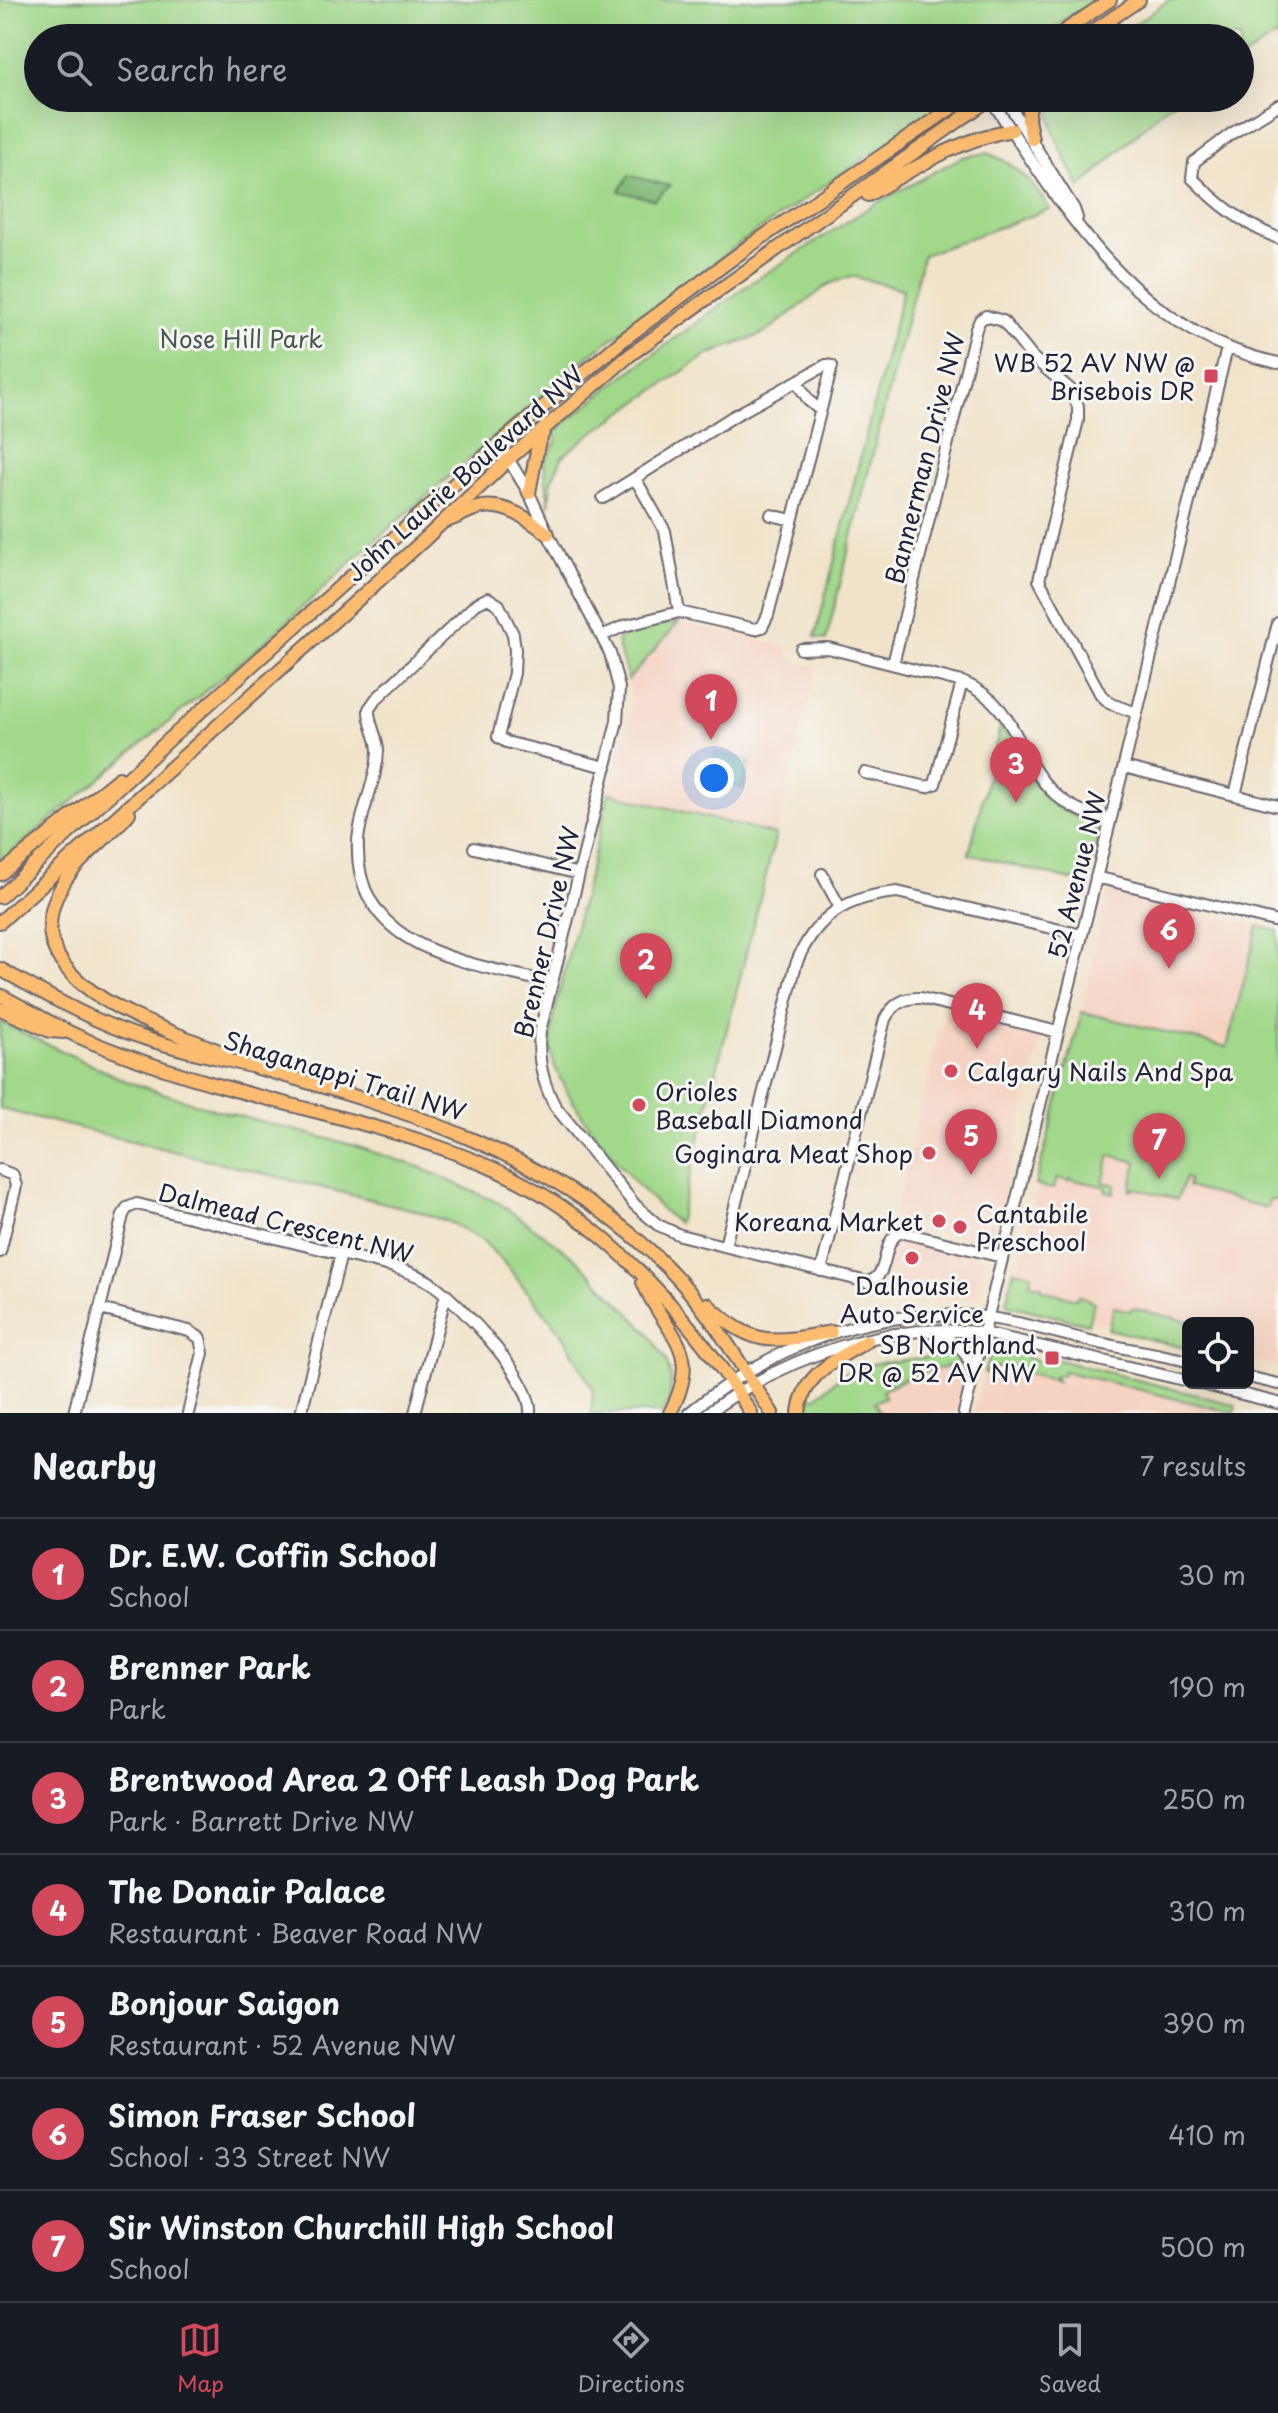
<!DOCTYPE html>
<meta charset="utf-8">
<style>
:root{--surface:#171b24;--page:#20242c;--text:#f1f3f6;--muted:#9ea1a6;--line:#363941;--accent:#d1495b}
body{margin:0;font-family:"Playpen Sans",sans-serif;background:var(--page);color:var(--text)}
.controls{position:absolute;right:24px;bottom:24px;display:grid;overflow:hidden;border-radius:12px;box-shadow:0 8px 32px #0002}
.controls button{width:72px;height:72px;display:grid;place-items:center;padding:0;border:0;border-bottom:2px solid var(--line);background:var(--surface);color:var(--text);font:40px sans-serif}
.you{position:absolute;left:714px;top:778px;width:28px;height:28px;margin:-20px;border:6px solid #fff;border-radius:50%;background:#1a73e8;box-shadow:0 0 0 12px #1a73e833}
.badge{display:grid;place-items:center;width:52px;height:52px;border-radius:50%;background:var(--accent);color:#fff;font-size:26px;font-weight:700}
.pin{position:absolute;translate:-50% -66px;filter:drop-shadow(0 2px 4px #0008)}
.pin::after{content:'';position:absolute;top:42px;width:28px;height:24px;background:inherit;clip-path:polygon(0 0,100% 0,50% 100%)}
.list{margin:0;padding:0;list-style:none}
h2{display:flex;justify-content:space-between;align-items:center;height:104px;margin:0;padding:0 32px;font-size:34px}
h2 small{font-size:26px;font-weight:400;color:var(--muted)}
.list li{display:grid;grid-template-columns:52px 1fr auto;gap:24px;align-items:center;box-sizing:border-box;height:112px;padding:0 32px;border-top:2px solid var(--line)}
.list b{display:block;font-size:30px;white-space:nowrap}
.list p{margin:0;font-size:26px;white-space:nowrap;color:var(--muted)}
.list em{font-size:26px;font-style:normal;color:var(--muted)}
.icon{flex:none;width:44px;height:44px;fill:none;stroke:currentColor;stroke-width:2;stroke-linecap:round;stroke-linejoin:round}
.map{position:relative;flex:none;width:1278px;height:1413px;overflow:hidden}
.search{position:absolute;background:var(--surface);box-shadow:0 8px 32px #0002;left:24px;right:24px;top:24px;height:88px;display:flex;align-items:center;gap:20px;box-sizing:border-box;padding:0 28px;border-radius:44px;color:var(--muted);font-size:30px}
.sheet{height:888px;background:var(--surface)}
nav{display:flex;justify-content:space-around;align-items:center;box-sizing:border-box;height:112px;border-top:2px solid var(--line);background:var(--surface);font-size:22px;color:var(--muted)}
nav a{display:grid;justify-items:center;gap:4px}
nav .on{color:var(--accent)}
.map>svg:first-child{display:block}
.built{fill:#f5d3c2}
.green{fill:#a1d88a;stroke:#627d62;stroke-width:2}
.forest{fill:#80b876;stroke:#516d58;stroke-width:2}
.lines{fill:none;stroke-linecap:round;stroke-linejoin:round}
.minor-casing{stroke:#6a666d;stroke-width:14}
.major-casing{stroke:#6a666d;stroke-width:16}
.minor{stroke:#fff;stroke-width:10}
.major{stroke:#fdbc70;stroke-width:12}
.poi-dot{fill:#d1495b;stroke:#f6f6f2;stroke-width:3}
.labels{text-anchor:middle;dominant-baseline:central;stroke-width:6;stroke-linejoin:round;paint-order:stroke}
.park-label{font-size:24px;fill:#485953;stroke:#f6f6f2}
.poi-label{font-size:24px;fill:#22223b;stroke:#f6f6f2;text-anchor:end}
.street-label{font-size:24px;fill:#22223b;stroke:#f6f6f2}
</style>
<div class="map">
<svg width="1278" height="1413" viewBox="0 0 1278 1413">
<rect width="100%" height="100%" fill="#f6f6f2"/>
<filter id="ink" filterUnits="userSpaceOnUse"><feTurbulence type="fractalNoise" baseFrequency=".0125" numOctaves="2"/><feDisplacementMap in="SourceGraphic" scale="16" xChannelSelector="R" yChannelSelector="G"/><feConvolveMatrix kernelMatrix="1 2 1 2 8 2 1 2 1" color-interpolation-filters="sRGB"/></filter>
<filter id="wash" filterUnits="userSpaceOnUse"><feTurbulence type="fractalNoise" baseFrequency=".006" numOctaves="4" result="noise"/><feDisplacementMap in="SourceGraphic" scale="32" xChannelSelector="R" yChannelSelector="G"/><feGaussianBlur stdDeviation="1.8" result="paint"/><feColorMatrix in="noise" values="0 0 0 0 0 0 0 0 0 0 0 0 0 0 0 0 0 1.4 0 .05"/><feComposite in="paint" operator="in"/></filter>
<g filter="url(#wash)">
<rect width="100%" height="100%" fill="#f0e3c9"/>
<path class="built" d="M679,622L787,646L789,658L797,663L817,667L776,835L609,793L632,704L628,680Z
M1117,890L1258,926L1227,1045L1278,1058V1367L1248,1359V1323H1188V1344L1010,1300L1082,1012L1108,892Z
M945,1010L1039,1035L1041,1041L991,1243L986,1245L894,1218Z
M905,1238L983,1257L984,1262L978,1294L973,1298L904,1299L882,1294L894,1245L899,1239Z
M963,1363L964,1376L956,1413H880L875,1402L885,1398L882,1391L912,1375Z
M999,1367L1062,1383L1065,1372L1235,1413H974L984,1372L990,1374Z"/>
<path class="green" d="M0,0H1095L1038,38H38V98H953L743,241L591,354L372,543L267,640L0,862Z
M1169,0H1278V35L1240,59V38H1115Z
M1053,98H1180L1164,108L1080,188C1069,164 1042,123 1053,98Z
M987,153C1016,163 1033,183 1050,209L923,255L826,640L815,637L903,289L851,276L829,284L765,333L707,355L586,437L563,456L551,481L549,506L544,462L556,442L555,432L614,383L751,283L875,204L962,157Z
M679,622L628,680L617,642L620,637L654,626Z
M1000,727C1018,743 1024,772 1039,791C1059,815 1077,813 1096,828L1098,834L1087,884L969,854Z
M716,752L750,762L743,788L709,779Z
M609,793L776,835L678,1223C642,1197 556,1095 551,1051C549,1040 553,1025 554,1014Z
M1258,926L1278,931V1201L1270,1199L1267,1208L1187,1187L1189,1180L1185,1178L1177,1199L1135,1188L1130,1190L1137,1162L1110,1155L1103,1182L1116,1185L1114,1193L1106,1191V1187L1070,1179L1069,1181L1057,1178L1054,1189L1035,1185L1082,1012L1227,1047Z
M0,1022L128,1082L216,1110L352,1145L419,1167L499,1203L574,1257L647,1331L666,1360L671,1377L670,1398L663,1413H591L593,1390L563,1335L505,1264L483,1241L451,1223L414,1210L0,1109Z
M1014,1270L1032,1274L1030,1284L1042,1286V1290L1077,1299L1078,1295L1094,1302L1088,1324L1008,1305L1006,1303Z
M1114,1307L1130,1311L1132,1308L1191,1322L1188,1323L1185,1348L1108,1329Z
M1003,1352L1027,1354V1358L1053,1364L1055,1359L1236,1405L1234,1413L1063,1371L1062,1376L1056,1375L1053,1377L1057,1381L999,1367L994,1368L990,1374L984,1372L989,1358Z
M943,1355L959,1357L960,1364L912,1375L882,1390L885,1397L875,1402L880,1413H803L808,1394L815,1398L843,1374L872,1364Z"/>
<path class="forest" d="M629,175L670,186L654,200L619,191Z"/>
</g>
<g filter="url(#ink)">
<g class="lines">
<defs>
<path id="minor" d="M990,98C1065,211 1135,333 1278,363
M1005,98L1074,209L1077,218
M1278,105L1231,134L1194,162L1192,178C1218,204 1243,224 1278,238
M797,382L809,401L820,410
M499,444L529,493L548,534L610,653L619,688L617,721L540,1031C537,1058 542,1082 555,1106L635,1205L658,1225L680,1235L867,1282C892,1277 879,1241 901,1232L1002,1257
M636,480L665,531L679,612
M771,515L792,520
M602,636L624,626L679,612L755,629L762,627L768,615L832,366L826,365L734,416L603,498
M801,649L828,648L962,682C1021,706 1014,757 1055,794C1070,808 1090,815 1110,821
M893,664L976,329L980,320L986,316L1003,321L1032,357L1070,389L1078,406V420L1039,580L1101,695L1111,704L1137,713
M1124,767L1278,806
M865,773L927,787L935,784L962,682
M1235,795L1278,623
M474,848L579,874
M822,874L839,906
M1096,877L1278,922
M551,983C470,962 353,952 358,841C360,811 377,781 378,751C378,736 368,724 369,709L376,699L476,604L488,598L499,605L513,634L515,650L514,673L498,737L506,742L606,767
M0,1170L13,1175L16,1186L0,1252
M725,1246L796,964C815,916 846,897 897,892L1082,935
M821,1271L885,1019C893,1004 904,997 921,998L1058,1032
M100,1309L189,1331L200,1338L203,1353L188,1413
M935,1335C956,1340 966,1350 973,1370
M1248,1377L1278,1384
M1197,1383L1278,1403
M74,1413L123,1215L127,1208L137,1204L394,1267C408,1272 422,1276 434,1285C460,1304 533,1380 530,1413
M301,1413L341,1254
M415,1413L446,1294
M689,1413C769,1347 868,1308 972,1316C1010,1319 1049,1331 1086,1340C1120,1348 1154,1353 1188,1361
M708,1413C785,1357 887,1320 984,1333L1188,1381
M964,1413L1227,348"/>
<path id="major" d="M1054,38L1110,0
M1083,38L1139,0
M1031,98L1028,119L1032,139
M868,195C915,168 959,139 1012,130
M529,493L538,445L544,430
M445,521C458,519 468,509 482,507C506,503 530,520 548,534
M129,813C111,836 80,857 66,879C0,982 157,1024 226,1054
M0,874L119,778
M0,897L172,737L499,444L623,340L748,247L966,98
M0,922L425,539L510,458L630,355L705,300L991,98
M0,969C47,995 95,1023 147,1039C184,1051 221,1058 258,1068C405,1109 556,1156 666,1266C710,1310 739,1363 772,1413
M0,995C25,1008 49,1023 75,1035C126,1058 181,1075 235,1090C334,1118 437,1136 528,1186C617,1235 698,1327 751,1413
M0,1009L50,1031L64,1032
M643,1282C665,1337 705,1346 670,1413
M707,1304C754,1348 771,1343 831,1332
M799,1413C803,1372 837,1360 867,1341"/>
</defs>
<use href="#minor" class="minor-casing"/>
<use href="#major" class="major-casing"/>
<use href="#minor" class="minor"/>
<use href="#major" class="major"/>
</g>
</g>
<g class="poi-dot">
<rect x="1203" y="368" width="16" height="16" rx="4"/>
<circle cx="951" cy="1071" r="8"/>
<circle cx="639" cy="1105" r="8"/>
<circle cx="929" cy="1153" r="8"/>
<circle cx="939" cy="1221" r="8"/>
<circle cx="960" cy="1227" r="8"/>
<circle cx="912" cy="1258" r="8"/>
<rect x="1044" y="1350" width="16" height="16" rx="4"/>
</g>
<g class="labels">
<g class="park-label">
<text x="241" y="338">Nose Hill Park</text>
</g>
<g class="poi-label">
<text x="1195" y="362">WB 52 AV NW @<tspan x="1195" dy="28">Brisebois DR</tspan></text>
<text x="967" y="1071" text-anchor="start">Calgary Nails And Spa</text>
<text x="655" y="1091" text-anchor="start">Orioles<tspan x="655" dy="28">Baseball Diamond</tspan></text>
<text x="913" y="1153">Goginara Meat Shop</text>
<text x="976" y="1213" text-anchor="start">Cantabile<tspan x="976" dy="28">Preschool</tspan></text>
<text x="923" y="1221">Koreana Market</text>
<text x="912" y="1285" text-anchor="middle">Dalhousie<tspan x="912" dy="28">Auto Service</tspan></text>
<text x="1036" y="1344">SB Northland<tspan x="1036" dy="28">DR @ 52 AV NW</tspan></text>
</g>
<g class="street-label">
<text transform="translate(924 458) rotate(-76)">Bannerman Drive NW</text>
<text transform="translate(464 473) rotate(-42)">John Laurie Boulevard NW</text>
<text transform="translate(1076 875) rotate(-76)">52 Avenue NW</text>
<text transform="translate(546 932) rotate(-77)">Brenner Drive NW</text>
<text transform="translate(345 1075) rotate(17)">Shaganappi Trail NW</text>
<text transform="translate(286 1222) rotate(14)">Dalmead Crescent NW</text>
</g>
</g>
</svg>
<div class="controls">
<button><svg class="icon" aria-label="locate" viewBox="0 0 24 24"><circle cx="12" cy="12" r="6"/><path d="M12 2v4M12 18v4M2 12h4M18 12h4"/></svg></button>
</div>
<div class="you"></div>
<div class="pin badge" style="left:711px;top:740px">1</div>
<div class="pin badge" style="left:646px;top:999px">2</div>
<div class="pin badge" style="left:1016px;top:803px">3</div>
<div class="pin badge" style="left:977px;top:1049px">4</div>
<div class="pin badge" style="left:971px;top:1175px">5</div>
<div class="pin badge" style="left:1169px;top:969px">6</div>
<div class="pin badge" style="left:1159px;top:1179px">7</div>
<div class="search"><svg class="icon" aria-label="search" viewBox="0 0 24 24"><circle cx="10" cy="10" r="6"/><path d="M15 15l6 6"/></svg>Search here</div>
</div>
<section class="sheet">
<h2>Nearby<small>7 results</small></h2>
<ul class="list">
<li><span class="badge">1</span><div><b>Dr. E.W. Coffin School</b><p>School</p></div><em>30 m</em></li>
<li><span class="badge">2</span><div><b>Brenner Park</b><p>Park</p></div><em>190 m</em></li>
<li><span class="badge">3</span><div><b>Brentwood Area 2 Off Leash Dog Park</b><p>Park · Barrett Drive NW</p></div><em>250 m</em></li>
<li><span class="badge">4</span><div><b>The Donair Palace</b><p>Restaurant · Beaver Road NW</p></div><em>310 m</em></li>
<li><span class="badge">5</span><div><b>Bonjour Saigon</b><p>Restaurant · 52 Avenue NW</p></div><em>390 m</em></li>
<li><span class="badge">6</span><div><b>Simon Fraser School</b><p>School · 33 Street NW</p></div><em>410 m</em></li>
<li><span class="badge">7</span><div><b>Sir Winston Churchill High School</b><p>School</p></div><em>500 m</em></li>
</ul>
</section>
<nav>
<a class="on"><svg class="icon" aria-label="map" viewBox="0 0 24 24"><path d="M3 6l6-2 6 2 6-2v14l-6 2-6-2-6 2zM9 4v14M15 6v14"/></svg>Map</a>
<a><svg class="icon" aria-label="directions" viewBox="0 0 24 24"><path d="M12 3l9 9-9 9-9-9zM9 14v-3h6M13 9l2 2-2 2"/></svg>Directions</a>
<a><svg class="icon" aria-label="saved" viewBox="0 0 24 24"><path d="M7 4h10v16l-5-4-5 4z"/></svg>Saved</a>
</nav>
